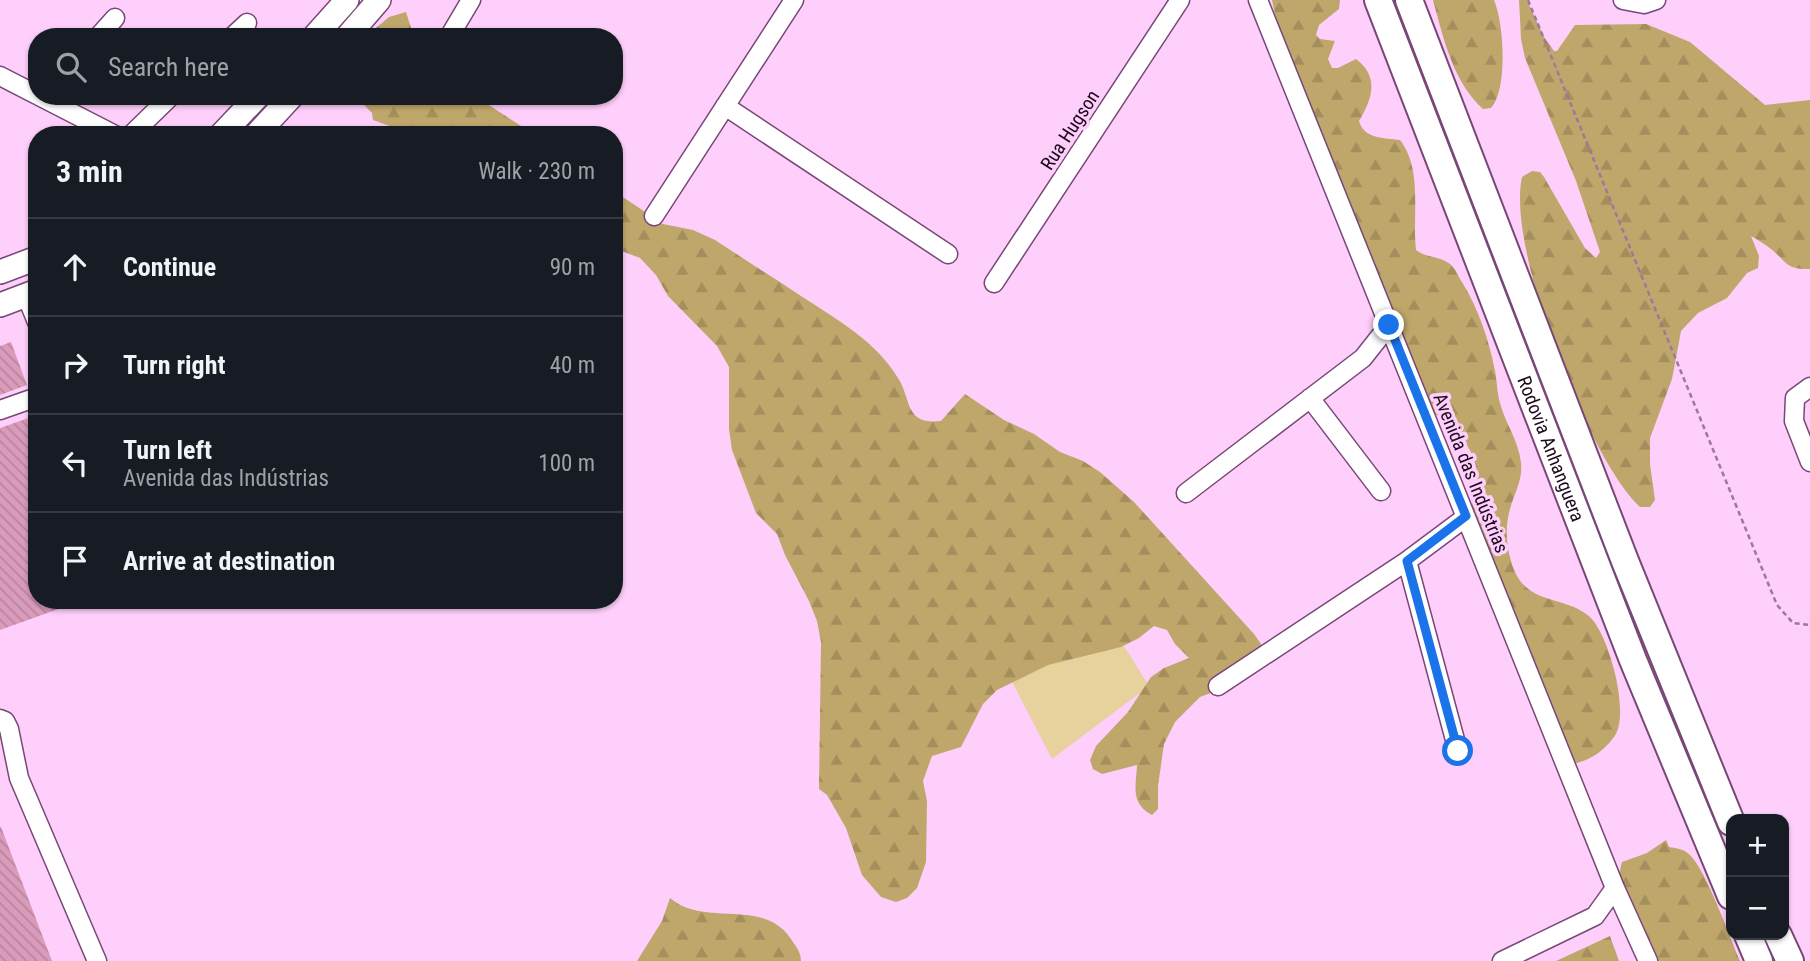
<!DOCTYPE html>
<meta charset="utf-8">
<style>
:root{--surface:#171b24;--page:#20242c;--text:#f1f3f6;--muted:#9ea1a6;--line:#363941}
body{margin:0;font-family:"Roboto Condensed",sans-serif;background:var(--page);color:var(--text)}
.controls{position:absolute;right:21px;bottom:21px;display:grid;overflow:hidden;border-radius:14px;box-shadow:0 2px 5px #0004}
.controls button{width:63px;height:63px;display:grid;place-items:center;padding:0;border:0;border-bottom:2px solid var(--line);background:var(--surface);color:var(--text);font:35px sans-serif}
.stop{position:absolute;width:21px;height:21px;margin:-16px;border:5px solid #1a73e8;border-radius:50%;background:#fff}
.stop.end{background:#1a73e8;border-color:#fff;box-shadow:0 2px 7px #0008}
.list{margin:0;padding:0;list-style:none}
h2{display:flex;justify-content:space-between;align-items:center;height:91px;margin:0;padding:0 28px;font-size:30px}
h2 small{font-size:23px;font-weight:400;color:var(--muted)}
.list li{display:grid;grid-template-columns:46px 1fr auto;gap:21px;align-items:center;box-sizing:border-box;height:98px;padding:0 28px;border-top:2px solid var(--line)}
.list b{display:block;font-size:26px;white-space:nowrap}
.list p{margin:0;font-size:23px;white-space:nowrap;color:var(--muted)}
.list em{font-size:23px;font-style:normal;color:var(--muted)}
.icon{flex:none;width:38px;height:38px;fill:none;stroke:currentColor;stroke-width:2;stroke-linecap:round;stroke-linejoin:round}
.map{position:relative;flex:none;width:1810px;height:961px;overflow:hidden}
.search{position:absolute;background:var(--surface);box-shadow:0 2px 5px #0004;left:28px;top:28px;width:595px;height:77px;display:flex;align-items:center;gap:18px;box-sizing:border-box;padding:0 24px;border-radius:28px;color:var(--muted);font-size:26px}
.panel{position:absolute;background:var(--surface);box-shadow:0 2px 5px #0004;left:28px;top:126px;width:595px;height:483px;border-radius:28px}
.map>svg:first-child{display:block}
.grass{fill:#e7d19d}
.forest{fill:url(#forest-firs)}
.building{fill:url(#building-back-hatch)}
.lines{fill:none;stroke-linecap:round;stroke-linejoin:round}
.minor-casing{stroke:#794777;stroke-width:21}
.major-casing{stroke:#794777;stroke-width:26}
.highway-casing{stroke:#794777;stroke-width:30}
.path{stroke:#9c799b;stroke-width:2.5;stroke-dasharray:5 3.5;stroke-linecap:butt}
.minor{stroke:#fff;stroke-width:18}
.major{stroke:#fff;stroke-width:23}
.highway{stroke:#fff;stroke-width:26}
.route{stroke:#1a73e8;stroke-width:9}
.labels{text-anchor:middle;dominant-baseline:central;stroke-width:7;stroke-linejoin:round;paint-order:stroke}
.street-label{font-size:19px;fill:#1d091d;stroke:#fecffb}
</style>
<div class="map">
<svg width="1810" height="961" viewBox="0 0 1810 961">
<defs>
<pattern id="forest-firs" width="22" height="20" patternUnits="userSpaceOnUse" patternTransform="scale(1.75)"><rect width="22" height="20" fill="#bfa76b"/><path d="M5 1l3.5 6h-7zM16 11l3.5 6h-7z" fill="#a48e5c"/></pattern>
<pattern id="building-back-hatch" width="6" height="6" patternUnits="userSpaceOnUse" patternTransform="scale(1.75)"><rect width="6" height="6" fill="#d99bba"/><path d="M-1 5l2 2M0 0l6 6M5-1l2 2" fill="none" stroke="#ba849f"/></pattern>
</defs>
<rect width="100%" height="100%" fill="#fecffb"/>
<path class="grass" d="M1104,614L1149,686L1052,759L1009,676Z"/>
<path class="forest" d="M1272,0H1340L1339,9L1319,25L1316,35L1320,39L1335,41L1328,59L1332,68H1338L1356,59C1380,77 1372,99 1359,121C1364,139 1384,138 1400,140C1423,170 1412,214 1416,250C1426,258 1440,256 1450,264C1455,268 1458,276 1462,282C1478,308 1489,340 1495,371C1497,381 1497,392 1500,403C1505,423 1519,441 1521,463C1523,480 1514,493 1510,509C1505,527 1506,544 1511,561C1524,608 1563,593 1590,617C1609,635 1631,715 1614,737C1604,751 1587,763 1570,764L1468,514C1471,506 1477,496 1477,488C1481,447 1453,428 1425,405L1278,29Z
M1433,0H1494C1504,23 1508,89 1491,108L1483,109C1453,82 1443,37 1433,0Z
M1519,0H1527L1544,37L1554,51H1557L1575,25L1646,24L1690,42L1765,105L1810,100V269C1786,270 1787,262 1771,249C1765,244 1758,240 1751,236L1759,256L1758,268L1747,273L1727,298L1698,313L1681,331L1672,379L1650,438V464L1655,500L1650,507H1640C1588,458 1506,247 1522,177L1532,171L1540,172L1544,177L1585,248L1596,258L1600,252L1576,181L1525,58L1521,39Z
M406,12L414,37H365L389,17Z
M355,96H475L535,135H414L373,120L372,113Z
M614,191L663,224L693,230L715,240C744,259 772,277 801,296C836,319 876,341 898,378C912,400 904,425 941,421L965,394L1004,420L1034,434L1060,452L1083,461L1100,472L1134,502L1254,634L1261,644V653L1224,688L1200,697L1175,722L1164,744L1158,786V809L1152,815C1130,803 1136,787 1137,765L1102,774L1093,769L1090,760L1096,746L1128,712L1151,677L1164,668L1189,658L1175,644L1167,630L1154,626L1139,638L1121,647L1048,665L997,690L983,704L961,747L932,756L923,781L927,801L926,862L917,888L907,898L896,902L881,897L862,875L846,828L827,795L819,789L821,642L817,621L809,601L785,555L777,534L756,513L732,450L729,429V367L717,346L668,296L656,275L640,258L619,250H614Z
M1666,840L1669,847C1676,848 1684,849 1690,855C1707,872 1729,936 1740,961H1645C1634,931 1612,895 1622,862L1647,853Z
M670,898C706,929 765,895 793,942C797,948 801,953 801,961H637L662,921Z
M1610,936L1619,961H1556Z"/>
<path class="building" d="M11,342L27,385L0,395V346Z
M37,415V600L78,602L0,630V428Z
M0,827H1L52,961H0Z"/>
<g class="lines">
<defs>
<path id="minor" d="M1258,0L1615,888L1648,961
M1623,0L1644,4L1656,0
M98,37L115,18
M232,37L247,23
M449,37L471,0
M0,76L37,95
M39,96L115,135
M725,106L948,254
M131,135L171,96
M654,216L794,0
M994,283L1180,0
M26,295L37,322
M1810,387L1795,398L1794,421L1810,462
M1310,398L1381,491
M0,410L37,397
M1186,493L1363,358L1389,325
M1218,686L1407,561
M0,719L5,721L9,729L19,778L97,961
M1458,751L1407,561L1466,517
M1502,961L1595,916L1615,888"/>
<path id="major" d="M314,37L347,0
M347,37L379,0
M221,135L258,96
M256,135L292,96
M0,272L37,258
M0,305L37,291"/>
<g id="highway">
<path id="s1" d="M1378,0L1633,660L1731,896"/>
<path d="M1409,0L1625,561L1731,822"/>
<path d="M1748,935L1759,961"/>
<path d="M1778,935L1790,961"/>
</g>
</defs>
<use href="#minor" class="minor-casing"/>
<use href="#major" class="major-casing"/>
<use href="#highway" class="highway-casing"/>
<path class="path" d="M1528,0L1777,605L1793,623L1810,625"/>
<use href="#minor" class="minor"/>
<use href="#major" class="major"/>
<use href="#highway" class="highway"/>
</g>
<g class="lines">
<path class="route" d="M1389,325L1466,516L1407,561L1458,751"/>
</g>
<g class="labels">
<g class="street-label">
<text transform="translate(1070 130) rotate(-57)">Rua Hugson</text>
<text stroke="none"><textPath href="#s1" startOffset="481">Rodovia Anhanguera</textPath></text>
<text transform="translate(1471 473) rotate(68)">Avenida das Indústrias</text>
</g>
</g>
</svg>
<div class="controls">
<button>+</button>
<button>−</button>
</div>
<div class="stop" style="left:1458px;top:751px"></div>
<div class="stop end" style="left:1389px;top:325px"></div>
<div class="search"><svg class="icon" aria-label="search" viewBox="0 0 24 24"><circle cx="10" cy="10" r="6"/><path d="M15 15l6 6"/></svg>Search here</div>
<section class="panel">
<h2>3 min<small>Walk · 230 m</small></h2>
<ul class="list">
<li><svg class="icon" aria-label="ahead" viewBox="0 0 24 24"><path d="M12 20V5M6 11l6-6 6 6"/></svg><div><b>Continue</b></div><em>90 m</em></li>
<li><svg class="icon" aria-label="right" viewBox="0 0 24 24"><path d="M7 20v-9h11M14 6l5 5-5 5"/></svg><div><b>Turn right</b></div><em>40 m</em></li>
<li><svg class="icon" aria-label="left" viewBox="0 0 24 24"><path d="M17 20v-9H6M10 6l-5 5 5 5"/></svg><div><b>Turn left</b><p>Avenida das Indústrias</p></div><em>100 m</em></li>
<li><svg class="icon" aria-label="arrive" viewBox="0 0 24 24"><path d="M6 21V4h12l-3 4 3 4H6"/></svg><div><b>Arrive at destination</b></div></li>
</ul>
</section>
</div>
